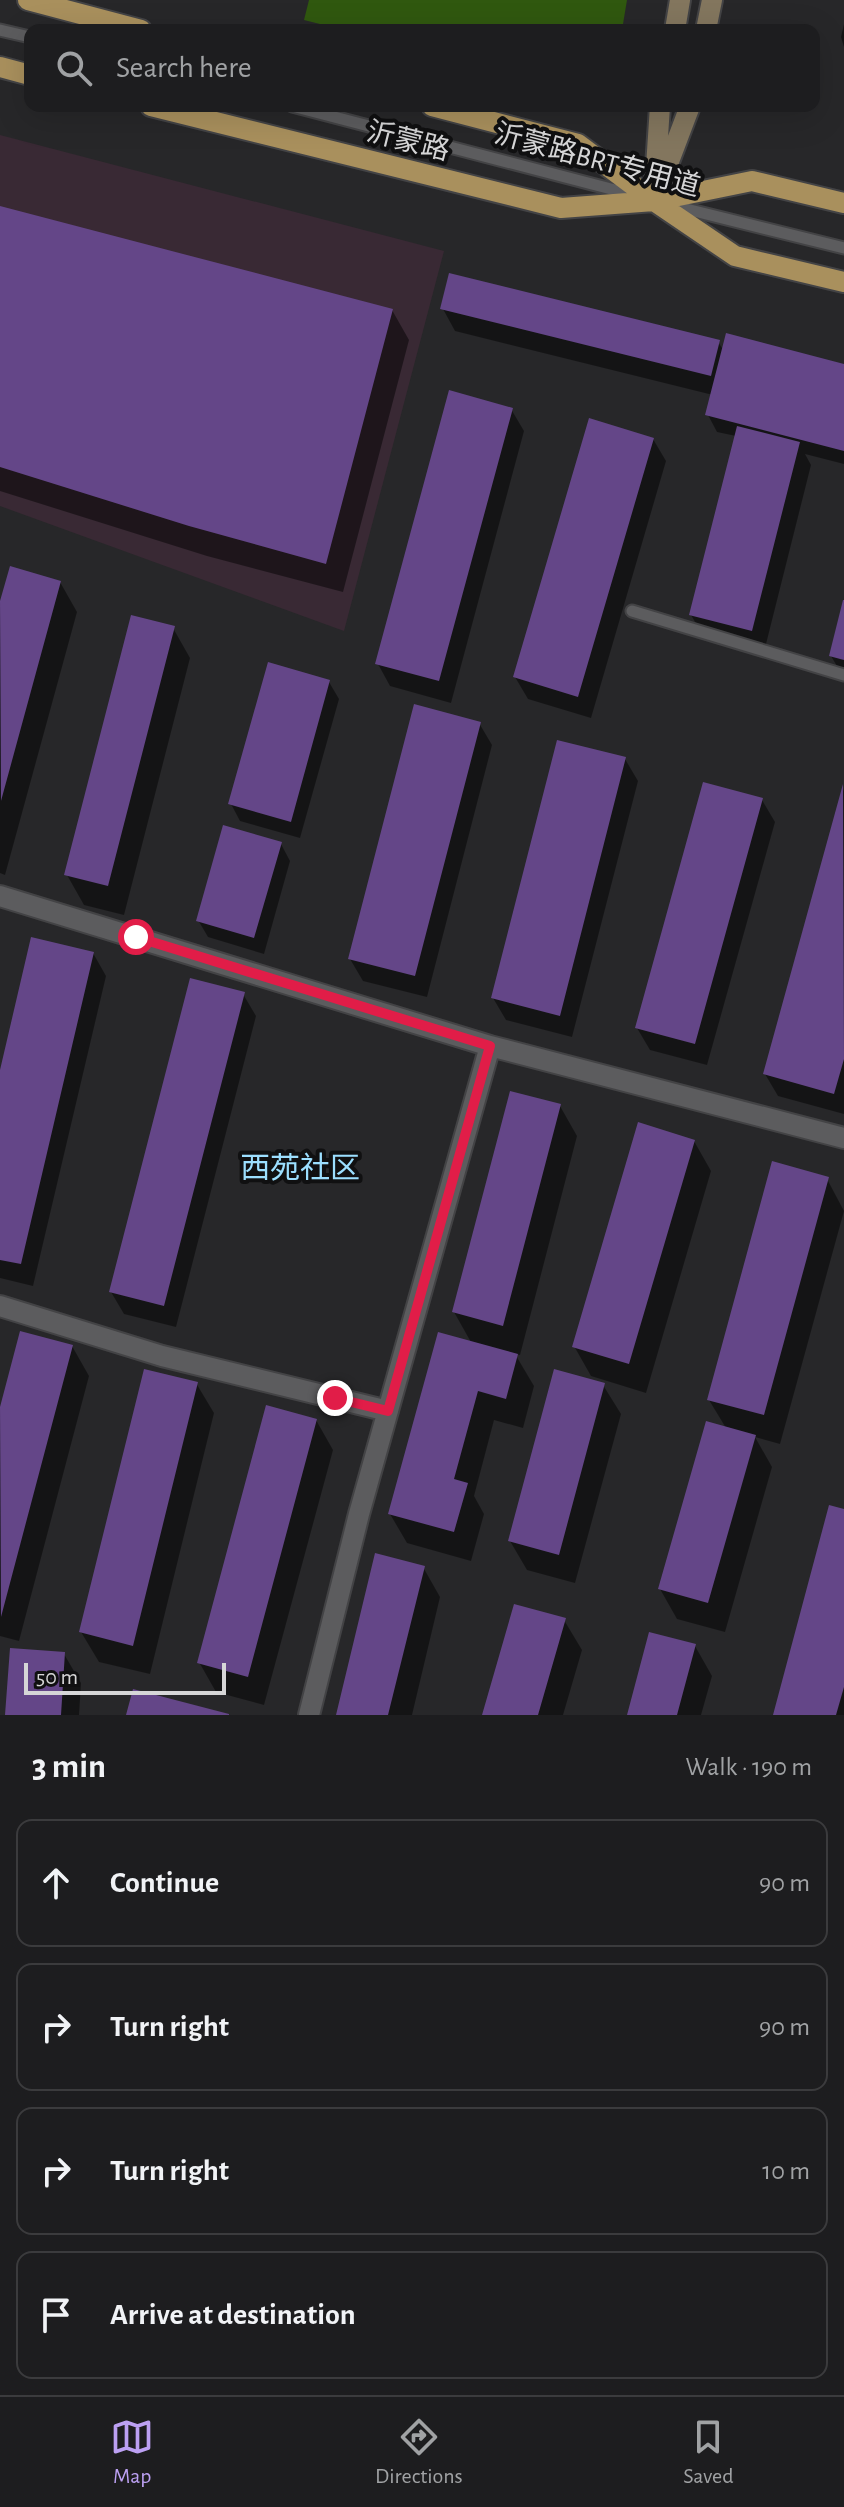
<!DOCTYPE html>
<meta charset="utf-8">
<style>
:root{--surface:#1d1d1f;--page:#252628;--text:#f1f3f6;--muted:#a0a2a4;--line:#3b3b3d;--accent:#bca0f2}
body{margin:0;font-family:"Alegreya Sans","Noto Sans SC",sans-serif;background:var(--page);color:var(--text)}
.scale{position:absolute;left:24px;bottom:20px;width:202px;box-sizing:border-box;padding-left:8px;border:4px solid #d6d6d7;border-top:0;font-size:22px;line-height:28px;white-space:nowrap;color:#d6d6d7;-webkit-text-stroke:6px #101011;paint-order:stroke}
.stop{position:absolute;width:24px;height:24px;margin:-18px;border:6px solid #e11d48;border-radius:50%;background:#fff}
.stop.end{background:#e11d48;border-color:#fff;box-shadow:0 2px 8px #0008}
.list{margin:0;padding:0;list-style:none}
h2{display:flex;justify-content:space-between;align-items:center;height:104px;margin:0;padding:0 32px;font-size:34px}
h2 small{font-size:26px;font-weight:400;color:var(--muted)}
.list li{display:grid;grid-template-columns:52px 1fr auto;gap:24px;align-items:center;box-sizing:border-box;height:128px;margin:0 16px 16px;padding:0 16px;border:2px solid var(--line);border-radius:16px}
.list b{display:block;font-size:30px;white-space:nowrap}
.list em{font-size:26px;font-style:normal;color:var(--muted)}
.icon{flex:none;width:44px;height:44px;fill:none;stroke:currentColor;stroke-width:2;stroke-linecap:round;stroke-linejoin:round}
.map{position:relative;flex:none;width:844px;height:1715px;overflow:hidden}
.search{position:absolute;background:var(--surface);box-shadow:0 8px 32px #0002;left:24px;right:24px;top:24px;height:88px;display:flex;align-items:center;gap:20px;box-sizing:border-box;padding:0 28px;border-radius:16px;color:var(--muted);font-size:30px}
.sheet{height:680px;background:var(--surface)}
nav{display:flex;justify-content:space-around;align-items:center;box-sizing:border-box;height:112px;border-top:2px solid var(--line);background:var(--surface);font-size:22px;color:var(--muted)}
nav a{display:grid;justify-items:center;gap:4px}
nav .on{color:var(--accent)}
.map>svg:first-child{display:block}
.commercial{fill:#392934}
.forest{fill:#30580f}
.shadow{fill:#0007}
.building{fill:#644688}
.lines{fill:none;stroke-linecap:round;stroke-linejoin:round}
.lane-casing{stroke:#434345;stroke-width:15}
.street-casing{stroke:#434345;stroke-width:24}
.secondary-casing{stroke:#434345;stroke-width:24}
.primary-casing{stroke:#434345;stroke-width:24}
.lane{stroke:#5c5c5e;stroke-width:11}
.street{stroke:#5c5c5e;stroke-width:20}
.secondary{stroke:#83765e;stroke-width:20}
.primary{stroke:#a9905d;stroke-width:20}
.route{stroke:#e11d48;stroke-width:10}
.labels{text-anchor:middle;dominant-baseline:central;stroke-width:8;stroke-linejoin:round;paint-order:stroke}
.street-label{font-size:28px;fill:#d6d6d7;stroke:#101011}
.neighbourhood-label{font-size:30px;fill:#9cdfff;stroke:#101011}
</style>
<div class="map">
<svg width="844" height="1715" viewBox="0 0 844 1715">
<rect width="100%" height="100%" fill="#272729"/>
<path class="commercial" d="M0,135L444,251L344,631L0,506Z"/>
<path class="forest" d="M309,0H627L622,30H344L304,20Z"/>
<path class="shadow" d="M844,24V47L841,37Z
M0,209L392,310L409,340L343,592L207,556L0,491Z
M443,309L718,342L724,351L844,366V464L805,454L811,465L764,652L704,637L691,615L736,436L717,432L708,415L713,395L455,331Z
M511,409L524,431L451,703L390,686L378,664Z
M653,439L666,461L591,718L528,699L515,677Z
M11,569L60,582L77,612L5,875L0,873V609Z
M844,604V678L831,656Z
M173,628L190,658L124,915L84,905L67,875Z
M329,682L339,699L300,838L240,821L231,804Z
M479,723L492,745L427,997L363,981L350,959Z
M625,759L638,781L572,1037L506,1020L493,998Z
M844,788V1114L778,1096L765,1074Z
M762,800L775,822L707,1065L650,1050L637,1028Z
M281,844L290,861L264,954L208,937L198,920Z
M93,953L106,976L33,1286L0,1278V1079Z
M243,994L256,1016L176,1327L124,1314L111,1292Z
M560,1106L577,1136L520,1355L515,1354L534,1386L523,1428L494,1420L474,1496L484,1514L471,1561L407,1543L390,1514L472,1344L454,1312Z
M694,1141L711,1171L646,1393L591,1376L574,1346Z
M827,1179L844,1211L780,1444L755,1437L772,1467L725,1632L677,1619L660,1589L726,1428L709,1400Z
M22,1333L72,1346L89,1376L19,1641L0,1636V1415Z
M196,1383L214,1413L150,1674L99,1662L81,1632Z
M603,1385L621,1414L575,1583L527,1570L510,1541Z
M316,1420L333,1450L264,1705L216,1692L199,1662Z
M844,1511V1715H775Z
M423,1567L440,1597L412,1715H338Z
M564,1620L582,1650L563,1715H484Z
M695,1646L712,1676L701,1715H629Z
M64,1654L81,1683L79,1715H7Z"/>
<path class="building" d="M0,206L393,309L326,564L189,526L0,467Z
M449,273L720,340L711,376L440,309Z
M726,333L844,364V451L705,415Z
M449,390L513,408L439,681L375,664Z
M589,418L654,438L578,697L513,677Z
M737,426L800,442L752,631L689,615Z
M10,566L61,581L1,801L0,601Z
M843,600H844V660L829,656Z
M131,615L175,626L108,886L64,875Z
M268,662L330,680L291,822L228,804Z
M414,704L481,722L415,976L348,959Z
M557,740L626,757L560,1016L491,998Z
M703,782L763,798L695,1044L635,1028Z
M843,784L844,1059L834,1094L763,1074Z
M223,825L282,842L254,938L196,921Z
M31,937L94,952L21,1264L0,1260V1070Z
M190,978L245,992L164,1306L109,1292Z
M510,1091L561,1104L503,1326L452,1312Z
M638,1122L695,1140L629,1364L572,1347Z
M772,1161L829,1177L764,1415L707,1400Z
M20,1331L73,1345L1,1617L0,1407Z
M438,1332L518,1354L506,1399L478,1391L454,1479L468,1483L454,1532L388,1514Z
M144,1369L198,1382L133,1646L79,1632Z
M554,1369L605,1383L559,1555L508,1541Z
M266,1405L317,1419L248,1677L197,1663Z
M706,1421L756,1435L708,1603L658,1589Z
M829,1505L844,1509V1687L836,1715H773Z
M375,1553L425,1566L388,1715H336Z
M514,1604L566,1618L538,1715H482Z
M649,1632L696,1644L677,1715H627Z
M10,1648L65,1652L61,1715H5Z
M133,1689L229,1714V1715H126Z"/>
<g class="lines">
<defs>
<path id="lane" d="M0,30L30,37
M292,106L638,196
M670,205L844,248
M632,611L844,675"/>
<path id="street" d="M0,896L490,1046
M0,1306L162,1356L388,1411
M309,1715L359,1514L490,1046L844,1138"/>
<path id="secondary" d="M675,30L680,0
M706,30L712,0
M655,182L660,106
M654,201L690,106"/>
<path id="primary" d="M28,0L141,30
M0,67L30,75
M151,106L561,208L654,201L752,181L844,203
M432,106L578,144L654,201L735,256L844,282"/>
</defs>
<use href="#lane" class="lane-casing"/>
<use href="#street" class="street-casing"/>
<use href="#secondary" class="secondary-casing"/>
<use href="#primary" class="primary-casing"/>
<use href="#lane" class="lane"/>
<use href="#street" class="street"/>
<use href="#secondary" class="secondary"/>
<use href="#primary" class="primary"/>
</g>
<g class="lines">
<path class="route" d="M136,937L490,1046L388,1411L335,1398"/>
</g>
<g class="labels">
<g class="street-label">
<text transform="translate(408 142) rotate(14)">沂蒙路</text>
<text transform="translate(597 161) rotate(15)">沂蒙路BRT专用道</text>
</g>
<g class="neighbourhood-label">
<text x="300" y="1169">西苑社区</text>
</g>
</g>
</svg>
<div class="scale">50 m</div>
<div class="stop" style="left:136px;top:937px"></div>
<div class="stop end" style="left:335px;top:1398px"></div>
<div class="search"><svg class="icon" aria-label="search" viewBox="0 0 24 24"><circle cx="10" cy="10" r="6"/><path d="M15 15l6 6"/></svg>Search here</div>
</div>
<section class="sheet">
<h2>3 min<small>Walk · 190 m</small></h2>
<ul class="list">
<li><svg class="icon" aria-label="ahead" viewBox="0 0 24 24"><path d="M12 20V5M6 11l6-6 6 6"/></svg><div><b>Continue</b></div><em>90 m</em></li>
<li><svg class="icon" aria-label="right" viewBox="0 0 24 24"><path d="M7 20v-9h11M14 6l5 5-5 5"/></svg><div><b>Turn right</b></div><em>90 m</em></li>
<li><svg class="icon" aria-label="right" viewBox="0 0 24 24"><path d="M7 20v-9h11M14 6l5 5-5 5"/></svg><div><b>Turn right</b></div><em>10 m</em></li>
<li><svg class="icon" aria-label="arrive" viewBox="0 0 24 24"><path d="M6 21V4h12l-3 4 3 4H6"/></svg><div><b>Arrive at destination</b></div></li>
</ul>
</section>
<nav>
<a class="on"><svg class="icon" aria-label="map" viewBox="0 0 24 24"><path d="M3 6l6-2 6 2 6-2v14l-6 2-6-2-6 2zM9 4v14M15 6v14"/></svg>Map</a>
<a><svg class="icon" aria-label="directions" viewBox="0 0 24 24"><path d="M12 3l9 9-9 9-9-9zM9 14v-3h6M13 9l2 2-2 2"/></svg>Directions</a>
<a><svg class="icon" aria-label="saved" viewBox="0 0 24 24"><path d="M7 4h10v16l-5-4-5 4z"/></svg>Saved</a>
</nav>
